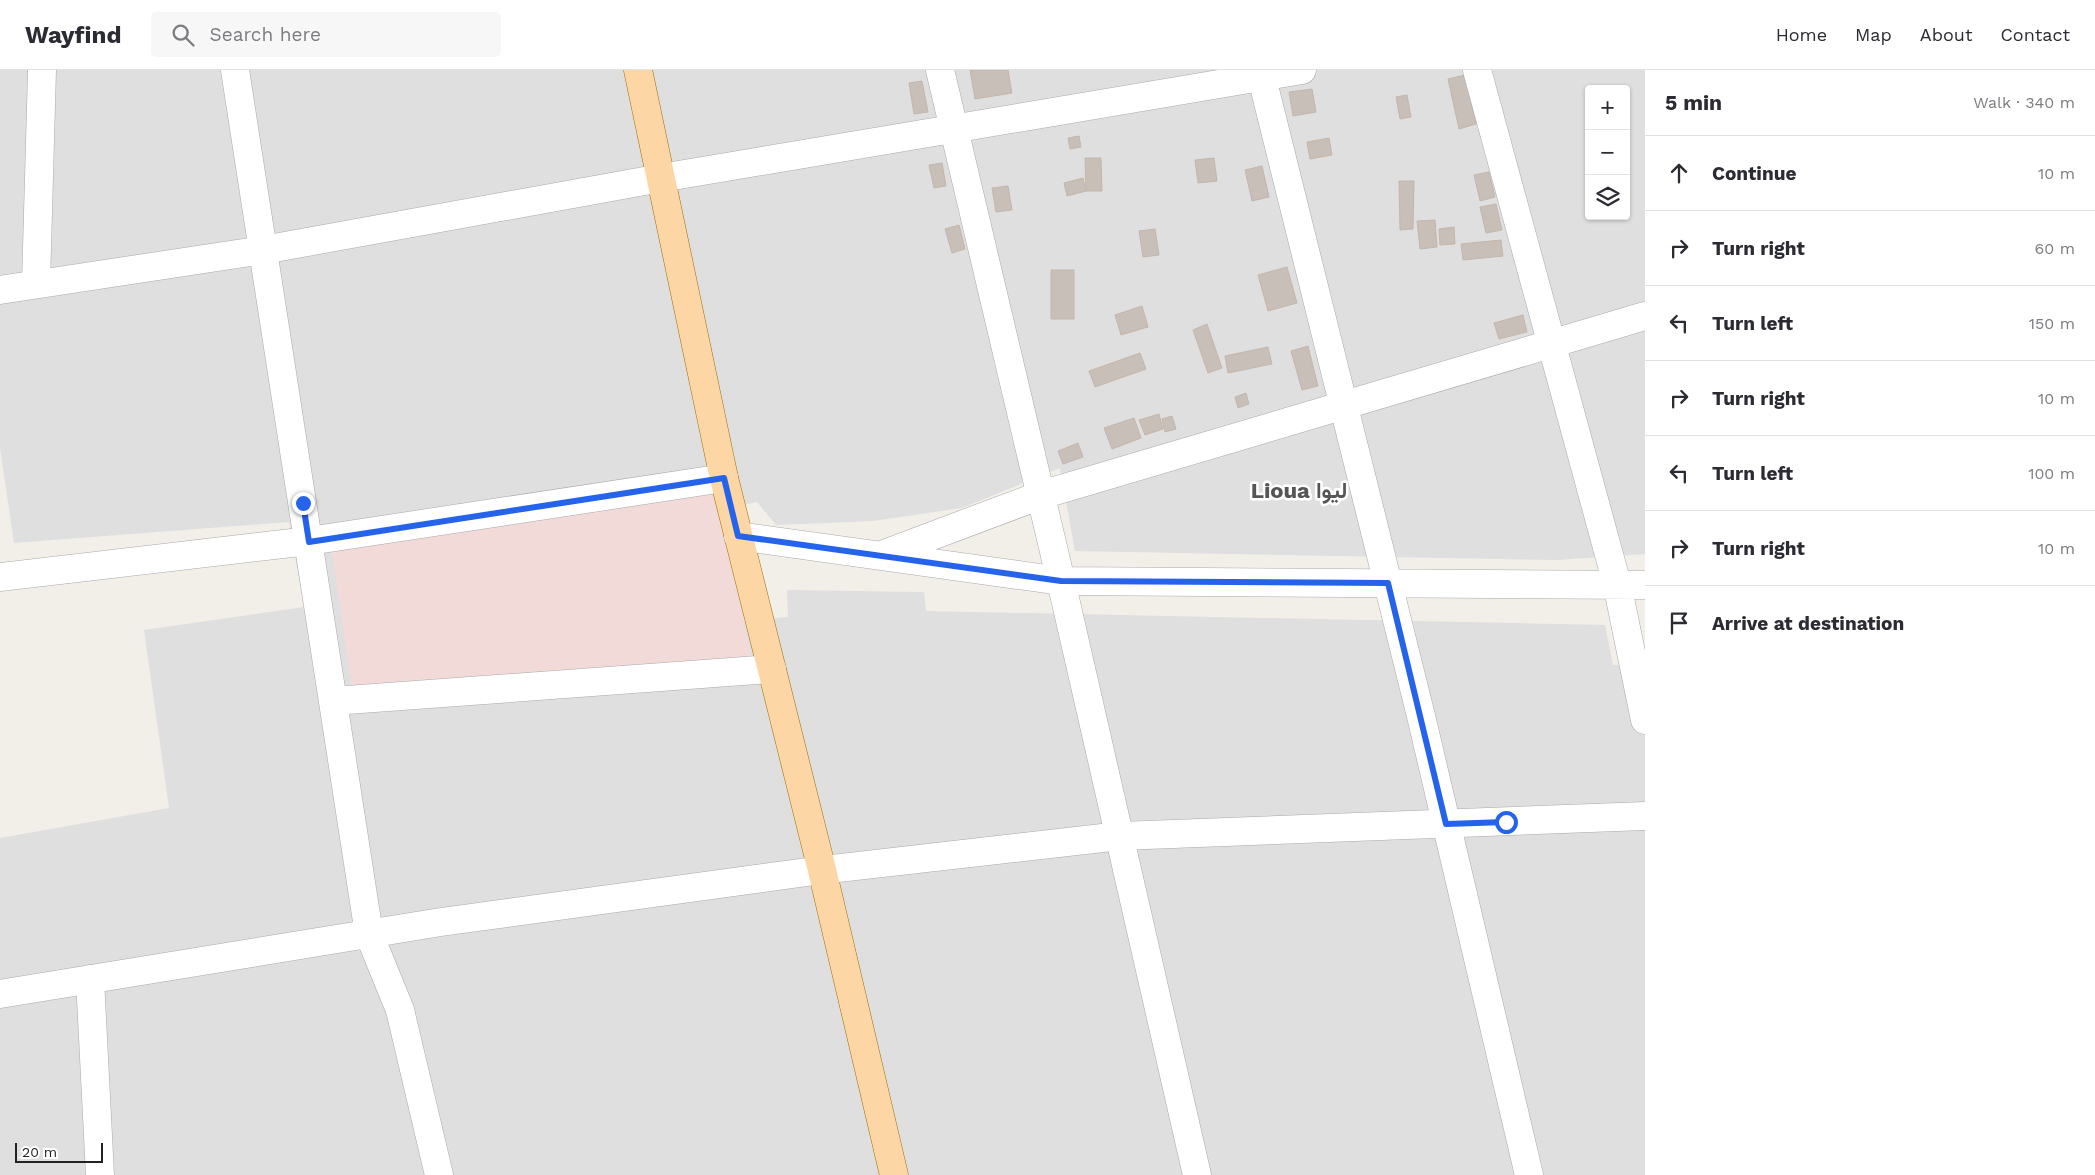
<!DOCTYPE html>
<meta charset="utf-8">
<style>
:root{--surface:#fff;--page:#f7f7f7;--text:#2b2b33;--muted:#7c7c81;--line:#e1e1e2}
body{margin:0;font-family:"Work Sans",Vazirmatn,sans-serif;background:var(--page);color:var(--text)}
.controls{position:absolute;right:15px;top:15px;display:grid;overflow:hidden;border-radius:5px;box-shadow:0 1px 4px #0004}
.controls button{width:45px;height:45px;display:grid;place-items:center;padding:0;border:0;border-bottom:1px solid var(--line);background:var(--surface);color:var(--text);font:25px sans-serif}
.scale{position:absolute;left:15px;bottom:12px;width:88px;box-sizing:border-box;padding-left:5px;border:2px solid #222;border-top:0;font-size:14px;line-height:18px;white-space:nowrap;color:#222;-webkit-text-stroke:4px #fff;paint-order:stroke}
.stop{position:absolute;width:15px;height:15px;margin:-11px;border:4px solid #2563eb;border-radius:50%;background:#fff}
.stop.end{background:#2563eb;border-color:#fff;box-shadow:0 1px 5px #0008}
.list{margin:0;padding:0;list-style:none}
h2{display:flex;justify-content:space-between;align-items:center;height:65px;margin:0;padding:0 20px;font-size:21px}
h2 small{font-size:16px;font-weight:400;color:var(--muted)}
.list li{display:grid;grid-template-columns:32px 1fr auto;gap:15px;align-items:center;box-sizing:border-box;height:75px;padding:0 20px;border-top:1px solid var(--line)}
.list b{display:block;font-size:19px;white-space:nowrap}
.list em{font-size:16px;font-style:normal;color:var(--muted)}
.icon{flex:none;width:28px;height:28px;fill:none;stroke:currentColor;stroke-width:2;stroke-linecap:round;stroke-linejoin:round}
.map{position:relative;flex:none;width:1645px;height:1105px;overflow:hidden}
header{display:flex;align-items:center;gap:30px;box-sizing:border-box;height:70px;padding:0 25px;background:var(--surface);border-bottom:1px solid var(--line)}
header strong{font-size:24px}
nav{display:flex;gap:28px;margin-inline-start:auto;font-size:18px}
.search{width:350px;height:45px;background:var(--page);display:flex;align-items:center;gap:12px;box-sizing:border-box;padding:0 18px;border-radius:5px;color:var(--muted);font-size:19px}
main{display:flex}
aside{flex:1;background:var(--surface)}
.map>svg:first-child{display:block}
.residential{fill:#e0dfdf;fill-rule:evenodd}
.commercial{fill:#f2dad9}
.building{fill:#c7bfb8;stroke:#c4b6ab}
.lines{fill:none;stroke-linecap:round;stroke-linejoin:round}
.minor-casing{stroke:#a9a9a9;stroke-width:29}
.major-casing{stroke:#a06b00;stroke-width:29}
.minor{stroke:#fff;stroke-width:28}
.major{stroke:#fcd6a4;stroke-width:28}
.route{stroke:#2563eb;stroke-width:6}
.labels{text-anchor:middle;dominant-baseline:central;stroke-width:5;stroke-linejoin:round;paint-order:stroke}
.town-label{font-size:22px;font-weight:bold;fill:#555;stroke:#fff}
</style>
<header>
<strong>Wayfind</strong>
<div class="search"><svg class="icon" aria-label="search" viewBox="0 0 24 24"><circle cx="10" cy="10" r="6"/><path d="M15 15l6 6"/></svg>Search here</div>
<nav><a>Home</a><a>Map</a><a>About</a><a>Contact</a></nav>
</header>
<main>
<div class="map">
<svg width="1645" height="1105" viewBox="0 0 1645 1105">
<rect width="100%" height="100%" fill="#f2efe9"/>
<path class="residential" d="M0,0H1645V484L1557,490L1075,481L1060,398L962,438L873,451L776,455L757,432L724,439L719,417L755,608L744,551L788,547L787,520L924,522L926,541L1605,555L1613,595H1645V1105H0V768L169,738L144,560L304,537L289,452L14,473L0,378ZM1589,19H1626V146H1589Z"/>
<path class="commercial" d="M719,416L755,609L355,639L331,473Z"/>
<path class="building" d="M970,0H1008L1012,23L975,29Z
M1465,5L1476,54L1459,59L1448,9Z
M922,11L928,42L914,44L909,13Z
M1312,19L1316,42L1293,46L1289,22Z
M1407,25L1411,47L1400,49L1396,27Z
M1079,66L1081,77L1070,79L1068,68Z
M1329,68L1332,85L1310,89L1307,72Z
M1085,88H1101L1102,121H1086Z
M1214,88L1217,111L1198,113L1195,90Z
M942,93L946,116L934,118L929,95Z
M1262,96L1269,127L1252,131L1245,100Z
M1489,102L1495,127L1480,131L1474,105Z
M1083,108L1086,121L1067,126L1064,113Z
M1399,111H1414L1413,159L1400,160Z
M1008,116L1012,140L996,142L992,118Z
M1496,134L1502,160L1486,163L1480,137Z
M1435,150L1437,177L1420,179L1417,151Z
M959,155L965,179L952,183L945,159Z
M1454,157L1455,174L1440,175L1439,159Z
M1155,159L1159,185L1143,187L1139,161Z
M1501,170L1503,186L1463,190L1461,174Z
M1287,197L1297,233L1268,241L1258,205Z
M1051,200H1074V249H1051Z
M1142,236L1148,257L1121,265L1115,245Z
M1523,245L1527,262L1499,269L1494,253Z
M1207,254L1222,298L1208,303L1193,260Z
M1308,276L1318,316L1302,320L1291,281Z
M1268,277L1272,294L1228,303L1225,286Z
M1140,283L1146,299L1095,317L1089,301Z
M1246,323L1249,334L1238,338L1235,327Z
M1159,344L1163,359L1145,365L1139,350Z
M1172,346L1176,359L1165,362L1162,349Z
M1134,348L1141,368L1112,379L1104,358Z
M1078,373L1083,387L1063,394L1058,381Z"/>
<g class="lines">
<defs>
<path id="minor" d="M235,0L369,864L400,940L439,1105
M940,0L1061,511L1197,1105
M1260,0L1421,646L1529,1105
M1477,0L1617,514L1645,650
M36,214L42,0
M0,220L263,180L661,108L1302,0
M738,466L1061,511L1645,515
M884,484L1041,425L1645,246
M0,507L309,471L724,408
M333,631L772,599
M90,909L100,1105
M0,924L441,852L822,800L1120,766L1645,746"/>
<path id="major" d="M638,0L724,408L822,800L894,1105"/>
</defs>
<use href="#minor" class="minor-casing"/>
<use href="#major" class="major-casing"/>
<use href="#minor" class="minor"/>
<use href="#major" class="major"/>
</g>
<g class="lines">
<path class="route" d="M303,433L309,472L724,408L738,466L1061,511L1388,513L1446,754L1506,752"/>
</g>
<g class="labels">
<g class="town-label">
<text x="1299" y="420">Lioua ليوا</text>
</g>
</g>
</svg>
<div class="controls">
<button>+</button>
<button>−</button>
<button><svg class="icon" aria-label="layers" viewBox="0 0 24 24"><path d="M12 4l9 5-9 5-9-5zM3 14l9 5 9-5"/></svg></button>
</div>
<div class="scale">20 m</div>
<div class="stop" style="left:1506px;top:752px"></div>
<div class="stop end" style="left:303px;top:433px"></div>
</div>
<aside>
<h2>5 min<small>Walk · 340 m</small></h2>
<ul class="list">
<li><svg class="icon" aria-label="ahead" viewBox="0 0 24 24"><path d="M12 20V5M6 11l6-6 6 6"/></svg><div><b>Continue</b></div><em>10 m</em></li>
<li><svg class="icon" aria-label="right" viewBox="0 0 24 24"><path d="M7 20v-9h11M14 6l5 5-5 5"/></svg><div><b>Turn right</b></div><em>60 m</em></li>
<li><svg class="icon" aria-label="left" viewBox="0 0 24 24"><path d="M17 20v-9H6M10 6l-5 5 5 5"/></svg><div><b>Turn left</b></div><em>150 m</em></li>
<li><svg class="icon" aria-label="right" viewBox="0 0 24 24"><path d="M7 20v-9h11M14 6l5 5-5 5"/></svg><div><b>Turn right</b></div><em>10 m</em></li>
<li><svg class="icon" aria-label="left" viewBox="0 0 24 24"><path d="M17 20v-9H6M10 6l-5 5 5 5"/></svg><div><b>Turn left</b></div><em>100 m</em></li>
<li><svg class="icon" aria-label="right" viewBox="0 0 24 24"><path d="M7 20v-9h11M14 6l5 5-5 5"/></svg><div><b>Turn right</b></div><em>10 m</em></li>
<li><svg class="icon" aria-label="arrive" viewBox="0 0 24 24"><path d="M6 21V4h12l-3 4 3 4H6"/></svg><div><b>Arrive at destination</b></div></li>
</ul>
</aside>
</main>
